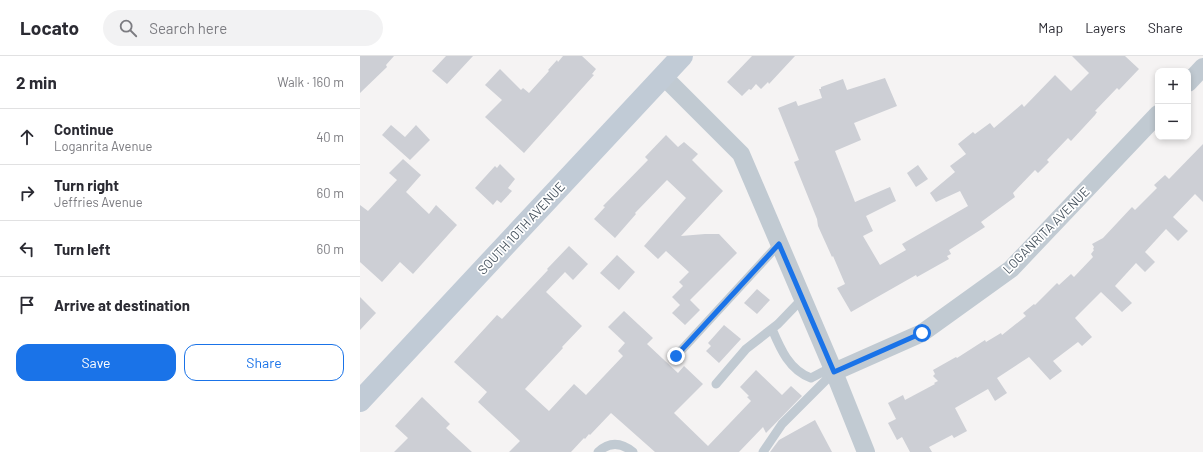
<!DOCTYPE html>
<meta charset="utf-8">
<style>
:root{--surface:#fff;--page:#f2f2f3;--text:#2b2b33;--muted:#7c7c81;--line:#e1e1e2;--accent:#1a73e8}
body{margin:0;font-family:Barlow,sans-serif;background:var(--page);color:var(--text)}
.controls{position:absolute;right:12px;top:12px;display:grid;overflow:hidden;border-radius:8px;box-shadow:0 2px 6px #0003}
.controls button{width:36px;height:36px;display:grid;place-items:center;padding:0;border:0;border-bottom:1px solid var(--line);background:var(--surface);color:var(--text);font:20px sans-serif}
.stop{position:absolute;width:12px;height:12px;margin:-9px;border:3px solid #1a73e8;border-radius:50%;background:#fff}
.stop.end{background:#1a73e8;border-color:#fff;box-shadow:0 1px 4px #0008}
.list{margin:0;padding:0;list-style:none}
h2{display:flex;justify-content:space-between;align-items:center;height:52px;margin:0;padding:0 16px;font-size:17px}
h2 small{font-size:13px;font-weight:400;color:var(--muted)}
.list li{display:grid;grid-template-columns:26px 1fr auto;gap:12px;align-items:center;box-sizing:border-box;height:56px;padding:0 16px;border-top:1px solid var(--line)}
.list b{display:block;font-size:15px;white-space:nowrap}
.list p{margin:0;font-size:13px;white-space:nowrap;color:var(--muted)}
.list em{font-size:13px;font-style:normal;color:var(--muted)}
.actions{display:flex;gap:8px;padding:12px 16px}
.actions a{flex:1;padding:9px 0;border:1px solid var(--accent);border-radius:12px;text-align:center;font-size:14px;color:var(--accent)}
.actions .main{background:var(--accent);color:#fff}
.icon{flex:none;width:22px;height:22px;fill:none;stroke:currentColor;stroke-width:2;stroke-linecap:round;stroke-linejoin:round}
.map{position:relative;flex:none;width:843px;height:396px;overflow:hidden}
header{display:flex;align-items:center;gap:24px;box-sizing:border-box;height:56px;padding:0 20px;background:var(--surface);border-bottom:1px solid var(--line)}
header strong{font-size:19px}
nav{display:flex;gap:22px;margin-inline-start:auto;font-size:14px}
.search{width:280px;height:36px;background:var(--page);display:flex;align-items:center;gap:10px;box-sizing:border-box;padding:0 14px;border-radius:22px;color:var(--muted);font-size:15px}
main{display:flex}
aside{flex:1;background:var(--surface)}
.map>svg:first-child{display:block}
.building{fill:#cdcfd5}
.lines{fill:none;stroke-linecap:round;stroke-linejoin:round}
.lane{stroke:#c1cad2;stroke-width:9}
.street{stroke:#c1cad2;stroke-width:18}
.secondary{stroke:#c1cbd6;stroke-width:22}
.route{stroke:#1a73e8;stroke-width:5}
.labels{text-anchor:middle;dominant-baseline:central;stroke-width:3.5;stroke-linejoin:round;paint-order:stroke}
.street-label{font-size:13px;fill:#4a5661;stroke:#fff}
</style>
<header>
<strong>Locato</strong>
<div class="search"><svg class="icon" aria-label="search" viewBox="0 0 24 24"><circle cx="10" cy="10" r="6"/><path d="M15 15l6 6"/></svg>Search here</div>
<nav><a>Map</a><a>Layers</a><a>Share</a></nav>
</header>
<main>
<aside>
<h2>2 min<small>Walk · 160 m</small></h2>
<ul class="list">
<li><svg class="icon" aria-label="ahead" viewBox="0 0 24 24"><path d="M12 20V5M6 11l6-6 6 6"/></svg><div><b>Continue</b><p>Loganrita Avenue</p></div><em>40 m</em></li>
<li><svg class="icon" aria-label="right" viewBox="0 0 24 24"><path d="M7 20v-9h11M14 6l5 5-5 5"/></svg><div><b>Turn right</b><p>Jeffries Avenue</p></div><em>60 m</em></li>
<li><svg class="icon" aria-label="left" viewBox="0 0 24 24"><path d="M17 20v-9H6M10 6l-5 5 5 5"/></svg><div><b>Turn left</b></div><em>60 m</em></li>
<li><svg class="icon" aria-label="arrive" viewBox="0 0 24 24"><path d="M6 21V4h12l-3 4 3 4H6"/></svg><div><b>Arrive at destination</b></div></li>
</ul>
<div class="actions"><a class="main">Save</a><a>Share</a></div>
</aside>
<div class="map">
<svg width="843" height="396" viewBox="0 0 843 396">
<rect width="100%" height="100%" fill="#f5f3f3"/>
<path class="building" d="M0,0H34L26,9L27,11L0,37Z
M86,0H113L87,28L72,15Z
M203,0H222L236,13L232,18L234,19L164,97L125,61L142,44L125,29L140,13L161,34L163,32L169,37L189,15L188,14L197,4L198,6Z
M392,0H435L409,28L408,26L401,33L396,28L391,34L389,33L382,40L367,26Z
M712,0H765L779,13L759,34L757,32L735,55L737,56L735,59L711,85L708,82L687,104L689,106L678,117L675,114L653,137L655,141L621,166L625,171L589,194L591,198L587,200L589,203L557,221L556,219L491,256L477,232L485,228L473,200L472,201L458,170L457,163L434,106L439,104L418,52L436,45L438,50L462,42L459,33H461V31L483,23L487,34L525,22L537,50L494,67L501,84L475,95L495,146L530,131L536,145L506,160L513,175L503,180L520,209L546,194L542,188L608,150L600,135L576,146L570,137L595,116L590,110L606,98L598,88L613,76L615,78L630,67L634,72L662,48L664,51L695,19L711,35L729,17Z
M31,69L45,81L56,69L70,84L50,104L22,79Z
M306,79L318,91L324,86L338,98L332,104L363,135L321,180L345,178H359L377,197L330,244L340,254L325,269L312,257L320,249L312,241L323,230L319,226L329,216L306,195L298,203L284,190L326,142L307,124L275,157L276,158L255,182L234,163L245,151L243,150L288,104L285,101Z
M843,88V146L835,138L813,161L828,175L818,185L806,173L785,196L795,206L785,216L776,207L755,230L772,247L762,256L741,236L715,262L732,281L722,290L718,286L693,305L702,315L690,324L669,301L637,322L647,337L635,345L628,333L595,352L607,375L594,382L592,379L569,391L572,396H550L542,381L537,384L528,367L536,363L528,347L543,339L545,344L575,328L574,327L578,325L573,320L575,318L573,314L596,301L597,302L625,284L626,286L641,277L642,279L666,260L663,257L674,248L675,249L697,227L699,229L711,218L714,221L733,201L731,198L734,194L733,193L734,191L732,188L743,182L772,151L775,154L797,132L794,129L805,119L809,123Z
M43,103L61,119L46,136L69,158L76,149L97,169L53,218L40,206L22,226L0,206V149L8,155L37,124L29,117Z
M140,108L155,123L148,132L152,135L141,147L137,144L133,149L115,132L135,110L137,112Z
M558,109L568,123L556,131L547,117Z
M209,190L228,208L213,224L205,216L186,236L222,270L202,291L203,292L165,333L189,355L214,328L226,339L263,300L258,295L265,287L248,271L264,255L293,282L287,288L318,317L324,310L343,328L314,357L348,390L391,345L387,341L389,340L380,331L396,314L422,339L431,330L442,340L406,377L403,371L379,396H295L251,357L230,379L229,378L225,383L224,382L211,396H149L160,385L118,346L127,336L94,306L137,259L142,263L188,214L187,213Z
M257,199L275,216L259,234L240,217Z
M397,233L410,244L397,258L384,247Z
M0,241L16,257L0,274Z
M364,269L381,283L359,307L346,295L351,290L348,287Z
M62,341L90,368L86,372L112,396H34L48,382L35,370Z
M455,364L472,396H410L419,384Z"/>
<g class="lines">
<path class="lane" d="M412,273C420,292 429,314 451,322L472,311
M316,300L419,188
M356,328L386,293L418,268L443,242
M238,396C250,385 262,387 273,396
M403,396L422,368L474,316"/>
<path class="street" d="M303,20L381,98L472,311L506,396
M828,27L843,11
M474,316L562,277L651,213L798,58"/>
<path class="secondary" d="M0,345L322,0"/>
</g>
<g class="lines">
<path class="route" d="M316,300L419,188L474,316L562,277"/>
</g>
<g class="labels">
<g class="street-label">
<text transform="translate(161 172) rotate(-47)">SOUTH 10TH AVENUE</text>
<text transform="translate(686 174) rotate(-45)">LOGANRITA AVENUE</text>
</g>
</g>
</svg>
<div class="controls">
<button>+</button>
<button>−</button>
</div>
<div class="stop" style="left:562px;top:277px"></div>
<div class="stop end" style="left:316px;top:300px"></div>
</div>
</main>
